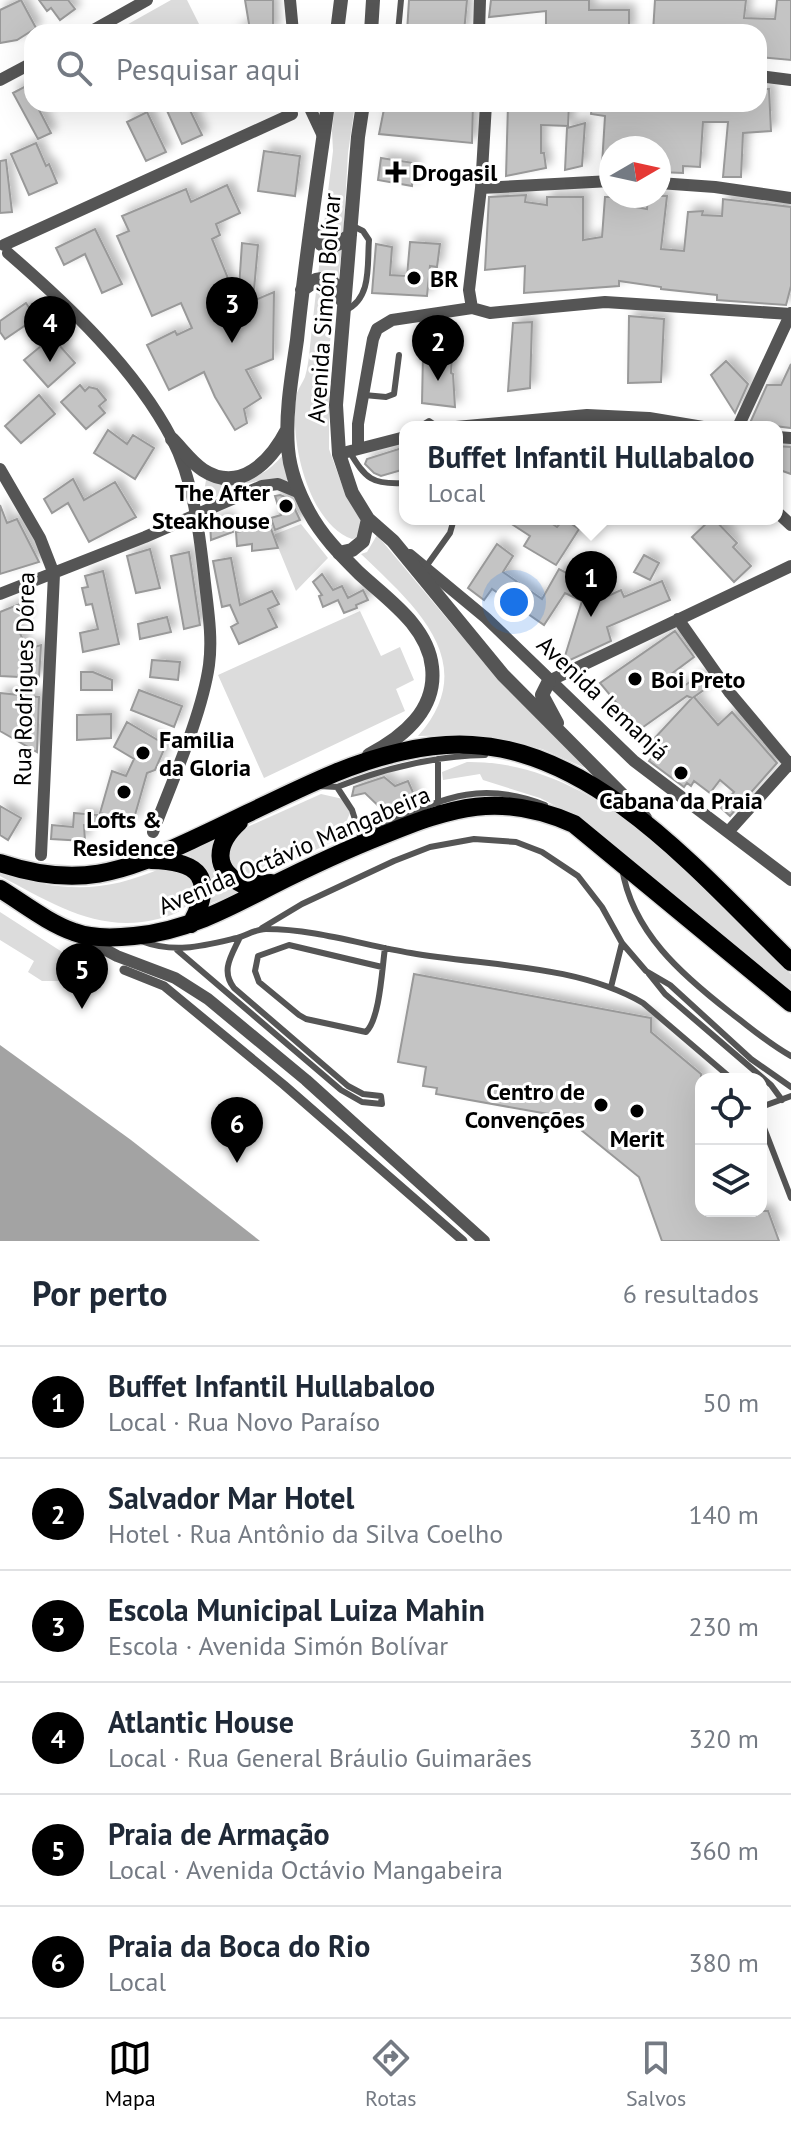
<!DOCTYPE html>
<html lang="pt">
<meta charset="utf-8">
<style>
:root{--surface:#fff;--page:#f6f6f7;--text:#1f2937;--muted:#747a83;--line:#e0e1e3;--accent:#000}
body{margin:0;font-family:"PT Sans",sans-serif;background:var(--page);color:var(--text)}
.controls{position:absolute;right:24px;bottom:24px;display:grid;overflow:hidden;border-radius:16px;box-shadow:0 8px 32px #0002}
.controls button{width:72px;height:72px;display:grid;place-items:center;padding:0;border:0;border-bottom:2px solid var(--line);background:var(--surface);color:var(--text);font:40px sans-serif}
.compass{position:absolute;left:599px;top:136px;width:72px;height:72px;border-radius:50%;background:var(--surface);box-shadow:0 8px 32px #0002;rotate:81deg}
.you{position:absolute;left:514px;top:602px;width:28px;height:28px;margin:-20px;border:6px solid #fff;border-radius:50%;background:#1a73e8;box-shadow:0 0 0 12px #1a73e833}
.badge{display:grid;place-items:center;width:52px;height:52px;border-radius:50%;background:var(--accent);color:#fff;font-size:26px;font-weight:700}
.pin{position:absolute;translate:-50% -66px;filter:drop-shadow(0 2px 4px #0008)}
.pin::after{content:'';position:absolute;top:42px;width:28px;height:24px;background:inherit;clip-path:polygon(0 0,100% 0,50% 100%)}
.popup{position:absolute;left:399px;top:421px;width:384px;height:104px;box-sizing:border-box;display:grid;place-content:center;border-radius:16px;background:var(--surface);filter:drop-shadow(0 2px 6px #0005);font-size:26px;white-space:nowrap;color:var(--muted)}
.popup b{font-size:30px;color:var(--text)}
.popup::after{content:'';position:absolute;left:50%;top:100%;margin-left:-16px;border:16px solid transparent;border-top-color:var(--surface)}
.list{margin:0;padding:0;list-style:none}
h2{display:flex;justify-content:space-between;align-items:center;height:104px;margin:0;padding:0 32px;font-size:34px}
h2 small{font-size:26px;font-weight:400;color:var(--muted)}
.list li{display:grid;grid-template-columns:52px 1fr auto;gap:24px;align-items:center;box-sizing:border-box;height:112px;padding:0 32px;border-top:2px solid var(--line)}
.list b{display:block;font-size:30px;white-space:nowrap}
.list p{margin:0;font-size:26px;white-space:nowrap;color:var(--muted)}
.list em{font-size:26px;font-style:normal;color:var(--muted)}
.icon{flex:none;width:44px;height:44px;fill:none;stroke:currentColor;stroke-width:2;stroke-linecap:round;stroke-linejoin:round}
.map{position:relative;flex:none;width:791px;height:1241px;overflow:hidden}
.search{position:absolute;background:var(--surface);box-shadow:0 8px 32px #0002;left:24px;right:24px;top:24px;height:88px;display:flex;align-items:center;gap:20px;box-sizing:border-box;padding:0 28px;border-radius:24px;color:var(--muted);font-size:30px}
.sheet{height:776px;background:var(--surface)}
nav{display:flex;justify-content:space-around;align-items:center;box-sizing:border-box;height:112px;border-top:2px solid var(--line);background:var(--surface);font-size:22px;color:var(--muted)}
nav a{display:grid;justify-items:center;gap:4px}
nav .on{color:var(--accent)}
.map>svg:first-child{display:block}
.green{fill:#dcdcdc}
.water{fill:#a3a3a3}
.building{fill:#c4c4c4;stroke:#999;stroke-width:2;filter:url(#shadow)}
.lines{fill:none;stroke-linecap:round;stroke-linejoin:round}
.primary-casing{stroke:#dbdbdb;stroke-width:21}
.service{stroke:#555;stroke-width:6}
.pedestrian{stroke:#555;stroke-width:9}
.minor{stroke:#555;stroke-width:12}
.tertiary{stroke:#555;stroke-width:14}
.primary{stroke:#000;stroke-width:18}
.poi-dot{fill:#000;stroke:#fff;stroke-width:3}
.labels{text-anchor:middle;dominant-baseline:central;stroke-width:6;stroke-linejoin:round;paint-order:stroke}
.poi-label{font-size:24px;font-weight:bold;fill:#000;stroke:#fff;text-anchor:start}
.street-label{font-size:24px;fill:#000;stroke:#fff}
</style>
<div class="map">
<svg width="791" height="1241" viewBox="0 0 791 1241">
<defs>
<filter id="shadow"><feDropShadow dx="5.5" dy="-5.5" stdDeviation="4" flood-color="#0004"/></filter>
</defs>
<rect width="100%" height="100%" fill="#fff"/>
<path class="green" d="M171,0H187L201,28L194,32H114Z
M335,104H355L348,153L343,241L329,350V449L342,485L364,522L359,537L352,539C307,523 288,436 297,393C299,387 303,382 305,377C308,367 309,356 310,346C317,281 325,216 333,151L332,131Z
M282,456L289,481C258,476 236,486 209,501L204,492L206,480C237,485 261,481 282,456Z
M301,524L328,558L296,591L273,535Z
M377,535L454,627L585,768L542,749L476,735L418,736C483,663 414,605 361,554L367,552Z
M360,611L381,656L400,647L414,680L396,689L405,711L264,778L218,675Z
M467,762C600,760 703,888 791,974V990L575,816L540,798L483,780L480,774L443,780L442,772Z
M321,794L343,799L350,813L339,839L263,874L252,878L233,872L227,848L245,828Z
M217,836C207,862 214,881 238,893L209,904C217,878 206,859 180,853Z
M164,867L190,876L195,892C187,910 177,914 158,919C98,934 52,903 0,876V873C63,892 103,894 164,867Z
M0,912L87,968L80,981H42L28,972L34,961L0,940Z"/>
<path class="water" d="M0,1045L131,1140L260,1241H0Z"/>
<path class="building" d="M21,0L36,28L17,40L0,43V10Z
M39,0H68L75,9L60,20L51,8L47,11Z
M245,0H273V32H235L249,24Z
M409,0H467L464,32H407Z
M491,0H589V10H629V32H546V11L489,17Z
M655,0H746L744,18L775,19L777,0H791V60L759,57V32H653Z
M26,86L32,96V104H36L51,133L38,139L13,93Z
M759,89H769L771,131L743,133L741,177H723L728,122H703L700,167L683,166V173L659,172V148H611V165H602L605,116L591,114L592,104H759Z
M164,104H187L202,135L182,144Z
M385,104H473L472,143L379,134Z
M508,104H569L568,126L541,125V153H544L546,168L506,176Z
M147,112L166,152L146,161L127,122Z
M585,123L582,166L565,170L567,128Z
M36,143L46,166L49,164L57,183L29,195L11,154Z
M264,151L300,156L295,196L258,191Z
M381,158L414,163L412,186L378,180Z
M6,160L12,212L0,213V161Z
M227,185L240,213L216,224L220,235L212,239L238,303L242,243L258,245L253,301L274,292L273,359L246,370L261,398L244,409L247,423L235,430L215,397L204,372L169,390L147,345L175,331L177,335L192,328L181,303L152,316L117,236L129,231L122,216L186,189L191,202Z
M526,195L525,202L547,205V197H583V240L602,237L605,197H624V205L647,209L648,196H667L661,249L684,251L688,212L703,211L702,215L722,216L723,199L791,207V286L786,305L717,300V295L661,289V287L619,281V286L524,293L525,266L485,270L489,197Z
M95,229L122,284L102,293L85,254L64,265L56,248Z
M410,242L440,244L437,267L430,266L427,296L372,293L376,244L392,247L390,275L407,276Z
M26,303L36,318L5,339L0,332V321Z
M629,316L664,319L661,382L628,383Z
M532,322L530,388L508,391L513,323Z
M52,337L75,363L48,387L24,360Z
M423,354L452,356L451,373L453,374L455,407L422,403Z
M726,361L748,384L735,413L711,375Z
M791,364V428L750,423L767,385H781Z
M80,385L85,391L89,387L97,389L106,400L99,406L105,413L86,429L61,402Z
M39,395L55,414L21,443L5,426Z
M108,430L127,444L133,435L154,448L135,479L94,453Z
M777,446L791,447V474L777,469Z
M405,447V469L381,476L374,473L365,464L367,459Z
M73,479L84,500L115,482L136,517L89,542L68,503L52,513L44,499Z
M280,495L290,499L300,520L275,530L271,518L281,515L275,496Z
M0,505L7,523L17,519L39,562L0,574Z
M227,516L233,532L211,540L210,523Z
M504,519H545L557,527L564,519L579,529L556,565L524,546L530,536Z
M711,519H714L737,543L733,547L751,566L734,582L692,537Z
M270,526L278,548L252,551V544L237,546L236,532Z
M497,544L513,556L503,572L542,599L559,569L596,588L599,600L621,590L624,597L662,581L670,600L607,627L611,641L568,661L565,656L582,601L565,593L544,625L492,589L484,600L468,588Z
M150,549L160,588L136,593L127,556Z
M189,552L200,625L184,629L171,556Z
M644,555L659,563L650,580L634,572Z
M231,558L240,605L272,591L279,604L268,609L277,627L239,644L231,627L238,623L230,605L222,607L213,561Z
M103,571L119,644L83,652L80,633L98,629L92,604L86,605L82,588L88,587L85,576Z
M322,574L333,590L342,586L348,598L363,590L368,600L356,605L357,608L344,613L338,600L323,607L319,596L322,595L313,582Z
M22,603L28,620L16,624L27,649L41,645L39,678L0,676V612Z
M167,617L171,632L140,639L138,624Z
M675,631L694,657L670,675L681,688L700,675L708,687L694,697L718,725L732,712L777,763L730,816L721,808L734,792L720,780L710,793L694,781L691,786L687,783L684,787L649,761L658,749L651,742L692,698L687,696L639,730L600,683Z
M152,660L180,662L178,680L150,677Z
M81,672H93L112,680V690H81Z
M139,690L182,706L174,727L131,710Z
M0,693L39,697L37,752L0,731Z
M111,714V738L77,740V715Z
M127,722L166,745L155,770L147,773L133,822L100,813L112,771L126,776L134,759L114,747Z
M384,777L395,786L408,781L415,797V805L389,816L365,793L352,796L354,787Z
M0,806L21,818L8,840L0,835Z
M74,813L97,815L96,826L84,825L85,841L51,839L52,825L73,827Z
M414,974L651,1018V1032L701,1074V1211H768L779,1241H662L639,1177L565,1117L436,1094L437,1088L423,1086L426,1067L398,1062Z"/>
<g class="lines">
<defs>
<path id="primary" d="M239,822C215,844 212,870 244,885L271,883
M151,860C200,861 216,878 191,924
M0,863C78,889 121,873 192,840C240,818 287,793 335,773C376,756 428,742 472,745C599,751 706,880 791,962
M0,889C23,903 48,923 74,932C92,939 115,938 134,936C183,932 227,909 271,886C307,868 343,851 381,836C452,807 500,791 574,824L791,1003"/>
</defs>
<use href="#primary" class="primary-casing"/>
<path class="service" d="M398,32L401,0
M346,310C372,298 367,265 369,240L363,231L351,225
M364,395L386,397L394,394L399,355
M419,427L429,421L438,427
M349,451C366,479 372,485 405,483
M425,568L450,533L454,519
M319,786L337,787L352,810L360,835
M337,787C385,768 434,756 485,755
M438,803V759
M376,828C439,801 476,778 545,805
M622,868C632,932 682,975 731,1013C751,1028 769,1044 791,1056
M262,928L302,904L394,861L430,847L474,839L516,842L542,852L578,876L602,907L622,943L646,971L670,985L751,1059L791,1087
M141,941C175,954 203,946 237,938C247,935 256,929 266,929C315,929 363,945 411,953C485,966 576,964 643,1003L732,1079
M177,950L341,1090L362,1102L382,1104L381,1096L363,1094L348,1086L234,988C220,970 232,955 240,937
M382,967L289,945L258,956L255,971L259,982L299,1015L306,1019L366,1032C380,1019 382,968 385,948
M649,974L665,994L771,1085L782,1100
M611,987L622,943
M761,1107L791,1096
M761,1120L791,1198"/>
<path class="pedestrian" d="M124,970L164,986L284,1085L463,1241"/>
<path class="minor" d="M290,0L293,32
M90,32L147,0
M479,32L480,0
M759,76L791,80
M0,80L32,63
M308,104L323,136
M659,183L715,187L791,198
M481,188L611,181
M4,245L292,114
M8,253C68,305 135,368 172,439C193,479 199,530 204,574C207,604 213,635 209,665C202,715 171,784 153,832
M472,308L469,290L481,188L486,104
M456,427L587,415L649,418L703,427
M738,427L791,313
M777,437L791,438
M358,449V424L373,339L377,329L392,320L472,308L490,313L605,302L791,314
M339,454L405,437
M0,469L40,538L54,574L41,855
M777,512L791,525
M410,555L486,618L634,761L791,880
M0,594L145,537L262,486L278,484L300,493
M678,619L730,693L791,766
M549,681L791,566
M728,832L791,762
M80,936L117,956L175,978L208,999L306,1080L484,1241"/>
<path class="tertiary" d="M337,32L341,0
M371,32L373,0
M328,104C317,183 305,261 297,340C292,375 285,413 288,449C290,471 298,492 309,512C322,536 340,554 359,573C387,599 428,626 432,667C437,710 403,737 369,755
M363,104L358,137L336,405L339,454L352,493L368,519L393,541L503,675L645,818
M311,225L321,244C334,249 340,243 350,235
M302,290L316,280L328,278L336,286L342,300
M172,439C182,449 191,462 203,470C240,494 271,461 287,430
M339,553L352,550L363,541L368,519
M549,681L542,695L557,723"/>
<use href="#primary" class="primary"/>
</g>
<g class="poi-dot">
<path d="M392 160h8v8h8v8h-8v8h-8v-8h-8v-8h8z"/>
<circle cx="414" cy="278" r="8"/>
<circle cx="286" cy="506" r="8"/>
<circle cx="635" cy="679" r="8"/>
<circle cx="143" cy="753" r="8"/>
<circle cx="681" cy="773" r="8"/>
<circle cx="124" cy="792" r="8"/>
<circle cx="601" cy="1105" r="8"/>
<circle cx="637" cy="1111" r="8"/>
</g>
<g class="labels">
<g class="poi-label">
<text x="412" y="172">Drogasil</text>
<text x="430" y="278">BR</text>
<text x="270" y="492" text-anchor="end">The After<tspan x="270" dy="28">Steakhouse</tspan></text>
<text x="651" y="679">Boi Preto</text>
<text x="159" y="739">Familia<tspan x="159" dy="28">da Gloria</tspan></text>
<text x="681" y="800" text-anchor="middle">Cabana da Praia</text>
<text x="124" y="819" text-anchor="middle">Lofts &amp;<tspan x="124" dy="28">Residence</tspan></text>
<text x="585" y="1091" text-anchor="end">Centro de<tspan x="585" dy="28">Convenções</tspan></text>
<text x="637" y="1138" text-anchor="middle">Merit</text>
</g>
<g class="street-label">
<text transform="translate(324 308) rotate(-86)">Avenida Simón Bolívar</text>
<text transform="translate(24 679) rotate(-89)">Rua Rodrigues Dórea</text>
<text transform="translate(603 698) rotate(43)">Avenida Iemanjá</text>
<text transform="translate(294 850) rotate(-23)">Avenida Octávio Mangabeira</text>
</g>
</g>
</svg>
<div class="controls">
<button><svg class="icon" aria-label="locate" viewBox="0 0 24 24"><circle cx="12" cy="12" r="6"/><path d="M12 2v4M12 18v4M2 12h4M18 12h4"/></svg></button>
<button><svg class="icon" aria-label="layers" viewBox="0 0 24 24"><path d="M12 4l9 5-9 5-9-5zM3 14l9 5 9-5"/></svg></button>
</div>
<svg class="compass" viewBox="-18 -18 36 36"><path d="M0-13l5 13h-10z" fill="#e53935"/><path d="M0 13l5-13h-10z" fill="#747a83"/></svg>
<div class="you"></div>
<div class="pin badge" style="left:591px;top:617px">1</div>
<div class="popup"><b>Buffet Infantil Hullabaloo</b>Local</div>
<div class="pin badge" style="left:438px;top:381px">2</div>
<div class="pin badge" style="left:232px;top:343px">3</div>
<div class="pin badge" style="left:50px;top:362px">4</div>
<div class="pin badge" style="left:82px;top:1009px">5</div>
<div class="pin badge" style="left:237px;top:1163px">6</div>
<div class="search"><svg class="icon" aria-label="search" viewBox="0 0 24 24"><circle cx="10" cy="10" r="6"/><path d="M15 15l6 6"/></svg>Pesquisar aqui</div>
</div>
<section class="sheet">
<h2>Por perto<small>6 resultados</small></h2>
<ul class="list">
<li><span class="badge">1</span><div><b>Buffet Infantil Hullabaloo</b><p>Local · Rua Novo Paraíso</p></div><em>50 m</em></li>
<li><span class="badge">2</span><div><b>Salvador Mar Hotel</b><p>Hotel · Rua Antônio da Silva Coelho</p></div><em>140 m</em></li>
<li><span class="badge">3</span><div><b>Escola Municipal Luiza Mahin</b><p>Escola · Avenida Simón Bolívar</p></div><em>230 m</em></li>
<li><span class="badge">4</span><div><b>Atlantic House</b><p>Local · Rua General Bráulio Guimarães</p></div><em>320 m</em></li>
<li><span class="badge">5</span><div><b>Praia de Armação</b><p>Local · Avenida Octávio Mangabeira</p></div><em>360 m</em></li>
<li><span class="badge">6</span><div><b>Praia da Boca do Rio</b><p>Local</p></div><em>380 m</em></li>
</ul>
</section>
<nav>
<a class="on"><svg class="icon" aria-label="map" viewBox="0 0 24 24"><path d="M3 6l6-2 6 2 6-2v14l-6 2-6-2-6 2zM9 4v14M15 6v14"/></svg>Mapa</a>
<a><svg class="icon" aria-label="directions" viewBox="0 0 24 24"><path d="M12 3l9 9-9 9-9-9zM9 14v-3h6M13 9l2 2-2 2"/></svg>Rotas</a>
<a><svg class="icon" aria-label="saved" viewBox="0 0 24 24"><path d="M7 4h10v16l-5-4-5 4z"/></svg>Salvos</a>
</nav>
